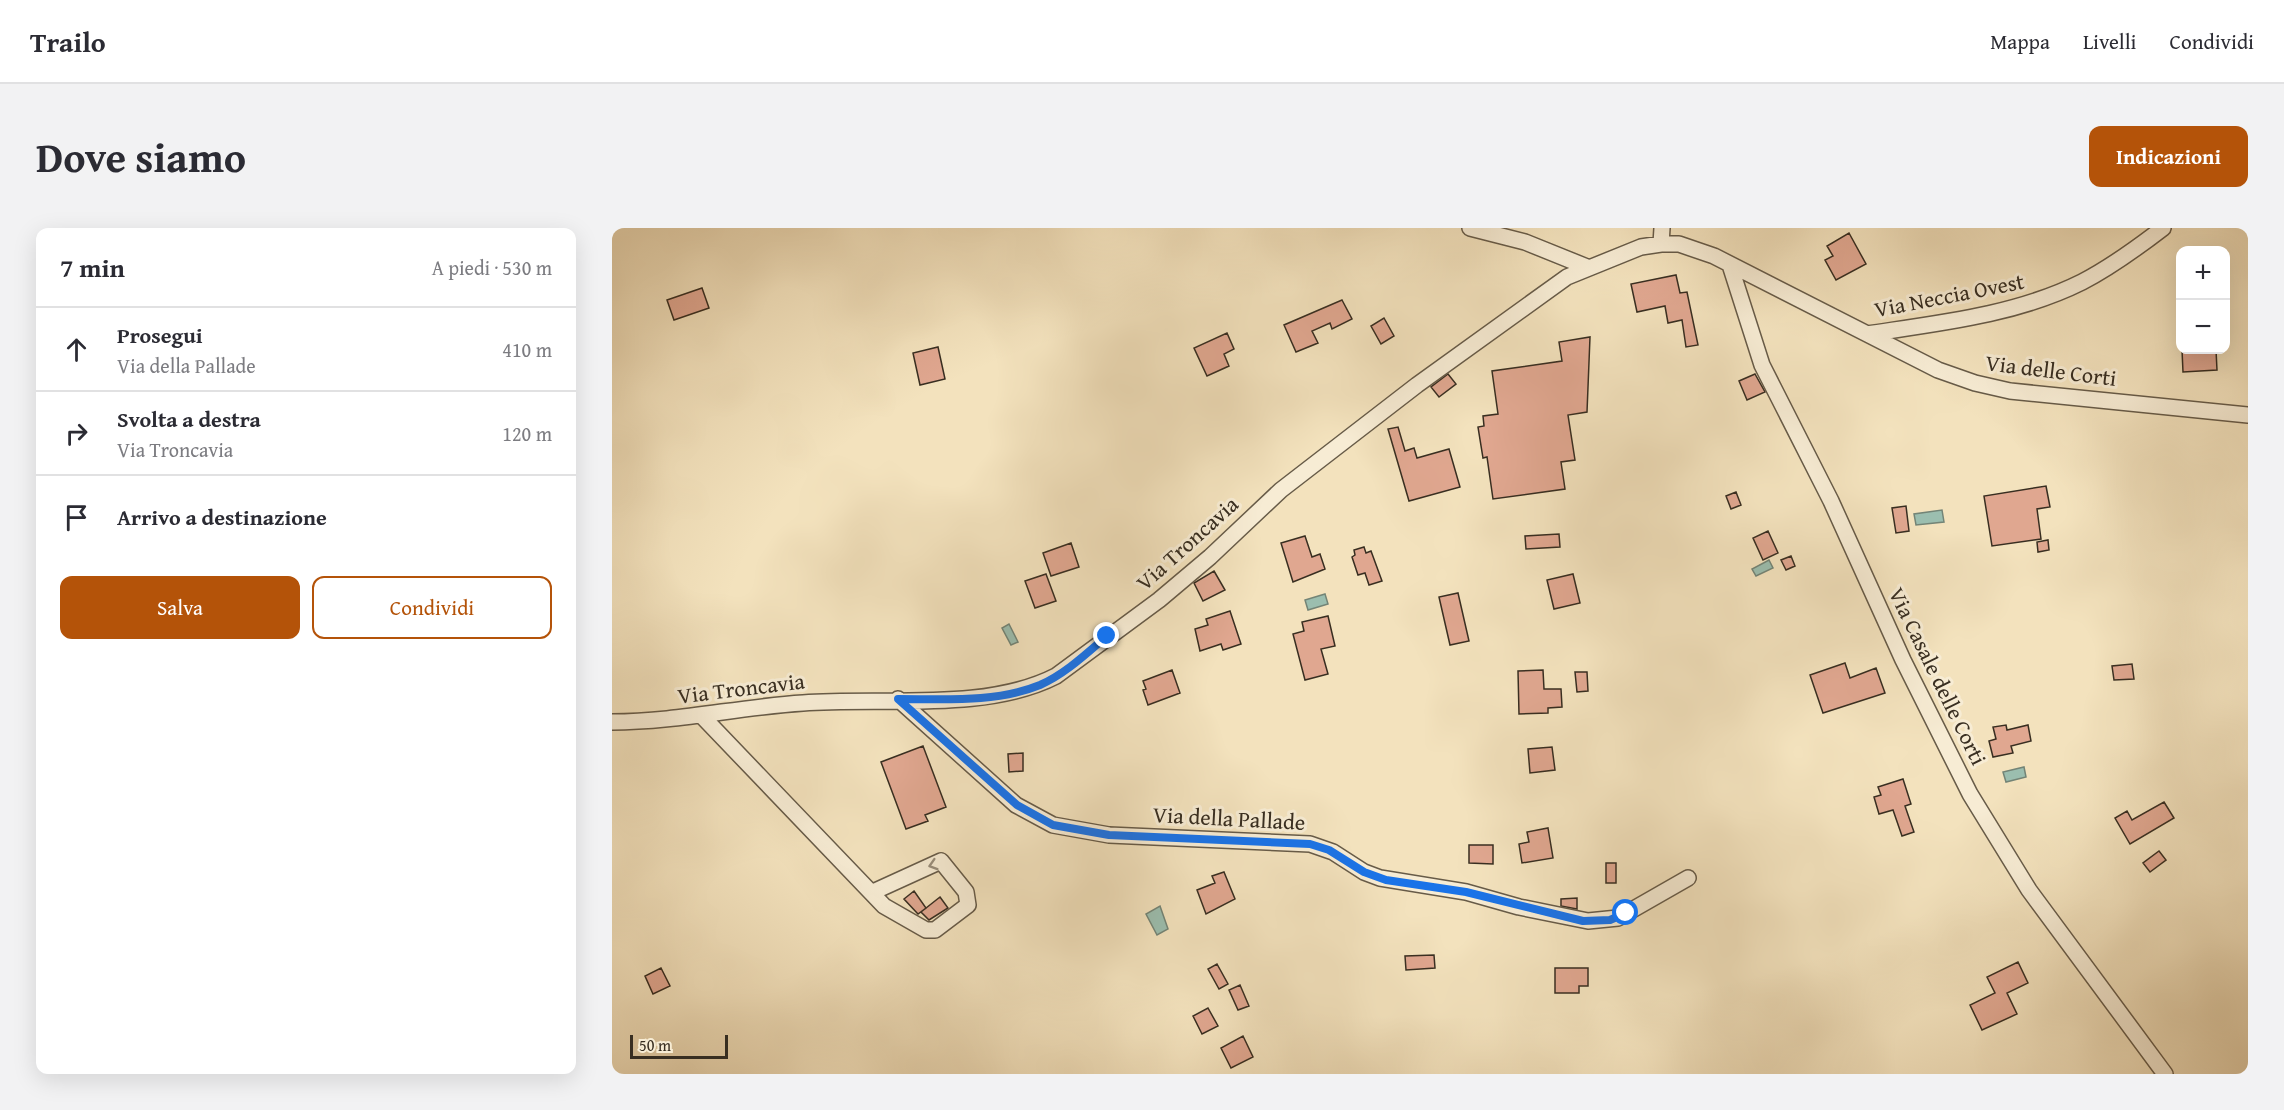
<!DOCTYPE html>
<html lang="it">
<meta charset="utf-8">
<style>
:root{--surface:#fff;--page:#f2f2f3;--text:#2b2b33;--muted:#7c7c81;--line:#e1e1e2;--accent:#b45309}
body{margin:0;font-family:"Gentium Book Plus",serif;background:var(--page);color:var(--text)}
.controls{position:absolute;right:18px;top:18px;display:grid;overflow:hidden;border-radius:12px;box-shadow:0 6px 24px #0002}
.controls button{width:54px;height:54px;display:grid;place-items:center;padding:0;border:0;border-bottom:2px solid var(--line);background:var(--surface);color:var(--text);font:30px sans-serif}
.scale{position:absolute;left:18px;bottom:15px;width:98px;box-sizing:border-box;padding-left:6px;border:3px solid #382e21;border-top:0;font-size:16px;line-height:21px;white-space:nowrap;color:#382e21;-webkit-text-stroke:4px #f7ecd4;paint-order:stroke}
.stop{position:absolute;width:18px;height:18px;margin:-14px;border:4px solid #1a73e8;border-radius:50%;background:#fff}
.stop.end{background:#1a73e8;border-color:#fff;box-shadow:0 2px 6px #0008}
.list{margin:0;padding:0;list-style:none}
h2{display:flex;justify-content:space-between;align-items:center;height:78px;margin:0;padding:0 24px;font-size:26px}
h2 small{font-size:20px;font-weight:400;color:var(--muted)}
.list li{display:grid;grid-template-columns:39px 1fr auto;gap:18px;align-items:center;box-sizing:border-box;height:84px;padding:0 24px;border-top:2px solid var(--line)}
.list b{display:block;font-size:22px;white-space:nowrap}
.list p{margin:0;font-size:20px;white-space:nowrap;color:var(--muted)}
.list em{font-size:20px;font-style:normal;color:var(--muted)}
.actions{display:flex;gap:12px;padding:18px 24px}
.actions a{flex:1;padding:14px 0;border:2px solid var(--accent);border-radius:12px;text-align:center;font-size:21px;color:var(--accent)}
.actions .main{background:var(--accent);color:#fff}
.icon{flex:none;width:33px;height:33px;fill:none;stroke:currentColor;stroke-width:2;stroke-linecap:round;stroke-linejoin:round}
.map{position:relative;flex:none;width:1636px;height:846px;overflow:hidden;border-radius:12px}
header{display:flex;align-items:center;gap:36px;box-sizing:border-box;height:84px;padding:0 30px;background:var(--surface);border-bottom:2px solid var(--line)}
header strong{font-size:28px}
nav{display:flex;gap:33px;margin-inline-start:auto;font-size:21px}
.intro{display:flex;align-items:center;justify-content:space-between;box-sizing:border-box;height:144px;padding:0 36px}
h1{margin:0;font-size:42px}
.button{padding:15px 27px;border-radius:12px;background:var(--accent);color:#fff;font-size:21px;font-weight:700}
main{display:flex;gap:36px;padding:0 36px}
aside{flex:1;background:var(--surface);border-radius:12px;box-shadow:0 6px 24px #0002}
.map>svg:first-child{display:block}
.water{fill:#9bbeaf;stroke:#738476;stroke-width:1.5}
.building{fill:#e0a790;stroke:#382e21;stroke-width:1.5}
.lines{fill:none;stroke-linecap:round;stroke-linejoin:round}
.minor-casing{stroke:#675b48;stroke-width:18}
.minor{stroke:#f7ecd4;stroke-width:15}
.oneway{stroke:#988d7a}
.route{stroke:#1a73e8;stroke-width:8}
.labels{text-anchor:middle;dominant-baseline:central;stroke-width:6;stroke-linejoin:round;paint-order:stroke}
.street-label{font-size:22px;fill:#382e21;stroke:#f7ecd4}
</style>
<header>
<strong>Trailo</strong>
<nav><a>Mappa</a><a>Livelli</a><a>Condividi</a></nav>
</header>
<div class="intro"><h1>Dove siamo</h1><a class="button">Indicazioni</a></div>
<main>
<aside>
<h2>7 min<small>A piedi · 530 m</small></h2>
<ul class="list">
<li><svg class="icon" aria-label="ahead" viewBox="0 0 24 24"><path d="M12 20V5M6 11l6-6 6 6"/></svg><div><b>Prosegui</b><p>Via della Pallade</p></div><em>410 m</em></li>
<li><svg class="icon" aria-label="right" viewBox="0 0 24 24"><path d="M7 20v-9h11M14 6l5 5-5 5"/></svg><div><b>Svolta a destra</b><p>Via Troncavia</p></div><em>120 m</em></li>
<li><svg class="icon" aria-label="arrive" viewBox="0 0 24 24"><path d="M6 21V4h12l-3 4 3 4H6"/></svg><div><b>Arrivo a destinazione</b></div></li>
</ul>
<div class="actions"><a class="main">Salva</a><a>Condividi</a></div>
</aside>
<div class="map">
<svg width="1636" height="846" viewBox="0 0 1636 846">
<rect width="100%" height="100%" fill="#f3e2bd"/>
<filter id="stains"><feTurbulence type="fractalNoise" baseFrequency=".00333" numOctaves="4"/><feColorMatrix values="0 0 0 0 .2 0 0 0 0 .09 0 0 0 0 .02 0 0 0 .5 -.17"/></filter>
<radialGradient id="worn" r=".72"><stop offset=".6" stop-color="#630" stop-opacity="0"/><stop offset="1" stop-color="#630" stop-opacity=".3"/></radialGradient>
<path class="water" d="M1330,282L1332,294L1304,297L1302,286Z
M1157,332L1161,340L1144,348L1140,341Z
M713,366L716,376L696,382L693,372Z
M397,396L406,414L399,417L390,400Z
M1412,539L1414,549L1394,554L1391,544Z
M548,678L556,701L545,707L534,686Z"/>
<path class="building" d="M1237,5L1254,36L1224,52L1213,32L1221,28L1215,18Z
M1064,47L1068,65L1075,64L1086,117L1074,119L1070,92L1056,95L1053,78L1025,84L1019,56Z
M90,60L97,80L62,92L55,72Z
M730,72L740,91L720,101L718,95L700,103L706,115L684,124L672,97Z
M772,90L782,108L769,116L759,98Z
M615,105L622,121L612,126L617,138L595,148L582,120Z
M978,109L975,184L956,187L963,232L949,234L953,261L881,271L875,229L871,230L866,199L872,198L871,188L886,186L880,143L950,133L947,114Z
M326,119L333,151L308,157L301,125Z
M1570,122H1604L1605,142L1571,144Z
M836,146L844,156L827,169L819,159Z
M1143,146L1153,164L1135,172L1127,153Z
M786,199L793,223L802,220L805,230L837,221L848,259L797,273L776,201Z
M1434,258L1438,279L1425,281L1429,311L1380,318L1372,268Z
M1124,264L1129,277L1119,281L1114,268Z
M1294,278L1297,303L1284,305L1280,280Z
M1156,303L1166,325L1151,332L1141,310Z
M947,306L948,319L914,321L913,308Z
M693,308L700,329L708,326L713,341L681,354L669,315Z
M1436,312L1437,322L1426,324L1425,314Z
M459,315L467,339L439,348L431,325Z
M752,319L754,325L759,323L770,353L757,357L753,345L746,347L740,329L743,327L742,322Z
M1179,328L1183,338L1174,342L1169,332Z
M602,343L613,362L591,373L582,355Z
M434,346L444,373L423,380L413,353Z
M961,346L968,375L942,381L935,352Z
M846,365L857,413L838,417L827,369Z
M618,383L629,416L611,422L609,416L588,423L583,401L596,397L594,391Z
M716,388L723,418L709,421L716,446L693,452L681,406L692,403L690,394Z
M1233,435L1238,450L1264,440L1273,465L1211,485L1198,447Z
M1520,436L1522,451L1502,452L1500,438Z
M560,442L568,465L536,477L531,462L534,461L531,453Z
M931,442L932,461H949L950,479L936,480V485L907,486L906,443Z
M963,444H975L976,463L965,464Z
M1394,497L1395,502L1416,497L1419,513L1399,518L1401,525L1381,529L1377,513L1384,511L1381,499Z
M311,518L334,579L313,587L316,593L294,601L269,534Z
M940,519L943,542L918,545L916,521Z
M411,525V543L397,544L396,526Z
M1291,551L1299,576L1293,578L1302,604L1290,608L1281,582L1267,586L1262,569L1269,567L1266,559Z
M1552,574L1562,590L1518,616L1503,590L1515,583L1520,592Z
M936,600L941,630L910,635L907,616L917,614L915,604Z
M857,617H881V636L857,635Z
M1547,623L1554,632L1538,644L1531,635Z
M994,635H1004V655H994Z
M612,644L623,671L594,686L585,662L603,655L600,648Z
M302,663L314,680L306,686L292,671Z
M328,669L336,680L317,692L309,684Z
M965,670V681L949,678V671Z
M822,727L823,740L794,742L793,728Z
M1406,734L1416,755L1395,765L1405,786L1370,802L1358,777L1383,765L1375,749Z
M605,736L616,756L607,761L596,741Z
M49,740L58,758L41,766L33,748Z
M943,740H976V758H967V765H943Z
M628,757L637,778L626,782L617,762Z
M596,780L606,798L590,806L581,788Z
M631,808L641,829L619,840L609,820Z"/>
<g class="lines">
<defs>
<path id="minor" d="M858,0L913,14L975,39
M1049,16L1050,0
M1118,37L1150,137L1219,273L1291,432L1358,566L1417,662L1553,846
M1255,106C1328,95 1404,87 1470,54C1499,39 1525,20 1551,0
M286,471L404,577L441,597L497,607L698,616L721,624L752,644L768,650L854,664L907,679L976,693L1006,690L1076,650
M89,487L272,678L314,702H323L356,677L354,664L329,633L261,664
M0,494C64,494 127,479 191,475C270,469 374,484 444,448L547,372L598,329L669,262L805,157L955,49L1029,19L1049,16H1067L1102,28L1326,142L1363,155L1398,163L1636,187"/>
</defs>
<use href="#minor" class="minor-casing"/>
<use href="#minor" class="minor"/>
</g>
<defs><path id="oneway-chevron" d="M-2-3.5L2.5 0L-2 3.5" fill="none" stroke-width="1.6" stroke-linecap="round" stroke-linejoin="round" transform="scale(1.5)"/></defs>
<use class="oneway" href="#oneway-chevron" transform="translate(321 637) rotate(163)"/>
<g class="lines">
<path class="route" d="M495,408C474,426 453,446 428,457C384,475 332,471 286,471L405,577L441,597L497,607L698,616L717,622L752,644L774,652L854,664L971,693L998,692L1014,685"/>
</g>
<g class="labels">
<g class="street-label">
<text transform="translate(1337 67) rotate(-11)">Via Neccia Ovest</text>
<text transform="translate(1439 142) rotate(7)">Via delle Corti</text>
<text transform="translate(575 315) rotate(-42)">Via Troncavia</text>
<text transform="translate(1326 448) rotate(64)">Via Casale delle Corti</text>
<text transform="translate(129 460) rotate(-7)">Via Troncavia</text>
<text transform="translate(617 590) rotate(3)">Via della Pallade</text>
</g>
</g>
<rect width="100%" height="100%" filter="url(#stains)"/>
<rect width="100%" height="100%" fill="url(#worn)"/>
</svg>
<div class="controls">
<button>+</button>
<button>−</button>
</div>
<div class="scale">50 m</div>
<div class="stop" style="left:1014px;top:685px"></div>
<div class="stop end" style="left:495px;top:408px"></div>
</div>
</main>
